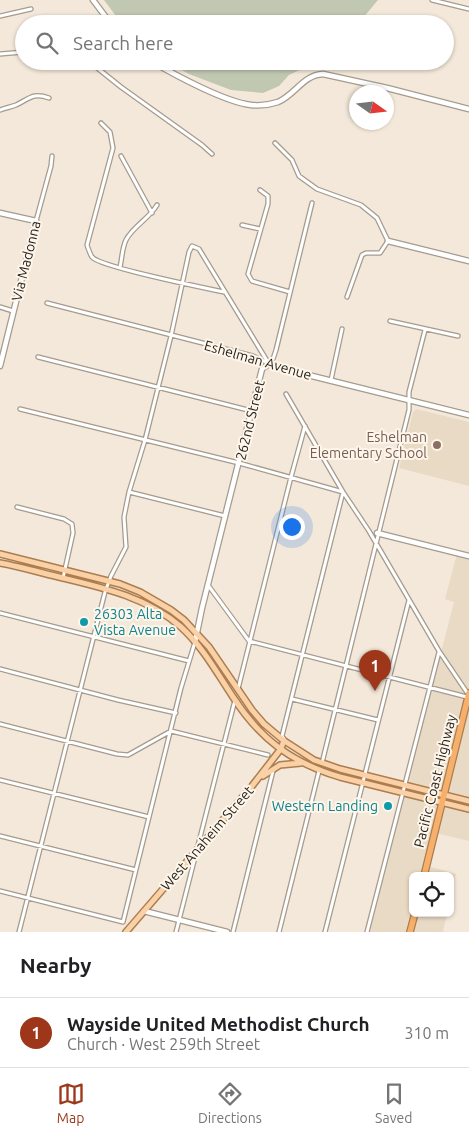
<!DOCTYPE html>
<meta charset="utf-8">
<style>
:root{--surface:#fff;--page:#f2f2f2;--text:#202124;--muted:#757577;--line:#e0e0e0;--accent:#9e3719}
body{margin:0;font-family:Ubuntu,sans-serif;background:var(--page);color:var(--text)}
.controls{position:absolute;right:15px;bottom:15px;display:grid;overflow:hidden;border-radius:8px;box-shadow:0 1px 4px #0004}
.controls button{width:45px;height:45px;display:grid;place-items:center;padding:0;border:0;border-bottom:1px solid var(--line);background:var(--surface);color:var(--text);font:25px sans-serif}
.compass{position:absolute;left:349px;top:85px;width:45px;height:45px;border-radius:50%;background:var(--surface);box-shadow:0 1px 4px #0004;rotate:104deg}
.you{position:absolute;left:291px;top:526px;width:18px;height:18px;margin:-12px;border:4px solid #fff;border-radius:50%;background:#1a73e8;box-shadow:0 0 0 8px #1a73e833}
.badge{display:grid;place-items:center;width:32px;height:32px;border-radius:50%;background:var(--accent);color:#fff;font-size:16px;font-weight:700}
.pin{position:absolute;translate:-50% -41px;filter:drop-shadow(0 1px 2px #0008)}
.pin::after{content:'';position:absolute;top:26px;width:18px;height:15px;background:inherit;clip-path:polygon(0 0,100% 0,50% 100%)}
.list{margin:0;padding:0;list-style:none}
h2{display:flex;justify-content:space-between;align-items:center;height:65px;margin:0;padding:0 20px;font-size:21px}
h2 small{font-size:16px;font-weight:400;color:var(--muted)}
.list li{display:grid;grid-template-columns:32px 1fr auto;gap:15px;align-items:center;box-sizing:border-box;height:70px;padding:0 20px;border-top:1px solid var(--line)}
.list b{display:block;font-size:19px;white-space:nowrap}
.list p{margin:0;font-size:16px;white-space:nowrap;color:var(--muted)}
.list em{font-size:16px;font-style:normal;color:var(--muted)}
.icon{flex:none;width:28px;height:28px;fill:none;stroke:currentColor;stroke-width:2;stroke-linecap:round;stroke-linejoin:round}
.map{position:relative;flex:none;width:469px;height:932px;overflow:hidden}
.search{position:absolute;background:var(--surface);box-shadow:0 1px 4px #0004;left:15px;right:15px;top:15px;height:55px;display:flex;align-items:center;gap:12px;box-sizing:border-box;padding:0 18px;border-radius:28px;color:var(--muted);font-size:19px}
.sheet{height:135px;background:var(--surface)}
nav{display:flex;justify-content:space-around;align-items:center;box-sizing:border-box;height:70px;border-top:1px solid var(--line);background:var(--surface);font-size:14px;color:var(--muted)}
nav a{display:grid;justify-items:center;gap:2px}
nav .on{color:var(--accent)}
.map>svg:first-child{display:block}
.built{fill:#e9dac5}
.green{fill:#c1c8b2}
.lines{fill:none;stroke-linecap:round;stroke-linejoin:round}
.street-casing{stroke:#a59b8e;stroke-width:5.5}
.secondary-casing{stroke:#a59b8e;stroke-width:7}
.primary-casing{stroke:#ac7d4e;stroke-width:8}
.highway-casing{stroke:#ac7d4e;stroke-width:8}
.street{stroke:#fff;stroke-width:3}
.secondary{stroke:#fff;stroke-width:4.5}
.primary{stroke:#fad0a6;stroke-width:5}
.highway{stroke:#f7b06b;stroke-width:5.5}
.education-dot{fill:#8d6e63;stroke:#fef6ea;stroke-width:2}
.culture-dot{fill:#0f9aa8;stroke:#fef6ea;stroke-width:2}
.labels{text-anchor:middle;dominant-baseline:central;stroke-width:4;stroke-linejoin:round;paint-order:stroke}
.street-label{font-size:14px;fill:#221e19;stroke:#fef6ea}
.education-label{font-size:14px;fill:#785e54;stroke:#fef6ea;text-anchor:end}
.culture-label{font-size:14px;fill:#0d838f;stroke:#fef6ea;text-anchor:start}
</style>
<div class="map">
<svg width="469" height="932" viewBox="0 0 469 932">
<rect width="100%" height="100%" fill="#f3e8d9"/>
<path class="built" d="M416,409L469,422V486L399,468L413,412Z
M458,550L469,552V841L432,832L424,865L456,874L450,900V876H413V913H447L443,932H369L454,602L445,599Z"/>
<path class="green" d="M104,0H378L358,24H122Z
M165,61H327L312,64L289,75L279,86L263,93L231,90L189,74Z"/>
<g class="lines">
<defs>
<path id="street" d="M432,0L469,9
M0,16L31,9
M99,24L105,17
M0,54L24,52
M94,61L96,67L121,87L202,145L212,154
M0,110C5,108 11,107 16,105C29,99 33,92 49,98
M101,123L110,132L113,148L87,245C88,248 90,254 92,257C100,267 205,288 224,292
M275,143L292,160L299,176L317,189L361,205L377,218L388,241L380,253H366L362,255L347,297
M121,156L152,213
M260,190L268,196V204L248,274L252,281L290,292
M36,221L51,166L52,156
M242,225L260,229
M120,267C122,259 122,248 126,240C133,226 149,219 157,205
M47,303L253,356L268,363
M0,307L13,311
M390,321L458,336
M38,357L252,411
M269,364L273,359L276,350L312,203
M331,380L342,329
M286,394L343,492L369,531L439,651L468,694
M20,409L239,463L343,492L282,736L284,739
M129,492L225,516
M17,507L64,519L72,524L73,533L63,578
M208,585L249,641L467,697
M0,613L189,661
M0,669L118,700L176,713
M238,689L291,477L305,426
M292,699L378,720
M0,724L117,754L128,755L171,731L268,755
M322,763L409,410V392L425,330
M0,780L149,817
M0,836L136,870
M0,891L123,922
M123,922L181,688L195,642
M19,932L105,592L111,576L126,547L124,517L129,492L145,440L171,336L189,252L192,246L199,249L269,364
M176,932L235,700
M233,932L273,771
M279,932L319,771
M325,932L409,600
M367,932L439,652"/>
<path id="secondary" d="M93,0L111,24
M151,61C175,75 225,102 251,105C260,106 269,105 278,102C295,95 303,75 323,74L387,88L469,109
M0,213L36,221L0,366
M388,241L469,261
M377,533L469,556
M195,642L202,608L262,369L269,364L292,371L469,415
M144,911L227,932"/>
<path id="primary" d="M0,554L120,584L140,592L171,610L184,620L209,647L252,710L264,724L283,740L314,760L340,769L469,801
M0,563C21,567 42,573 63,578C105,588 148,598 181,627C203,647 217,673 233,697C260,739 292,763 340,777L469,809
M263,776L280,765L301,763
M126,932L252,786L280,750L284,741"/>
<path id="highway" d="M424,876L469,693
M410,932L415,913"/>
</defs>
<use href="#street" class="street-casing"/>
<use href="#secondary" class="secondary-casing"/>
<use href="#primary" class="primary-casing"/>
<use href="#highway" class="highway-casing"/>
<use href="#street" class="street"/>
<use href="#secondary" class="secondary"/>
<use href="#primary" class="primary"/>
<use href="#highway" class="highway"/>
</g>
<circle class="education-dot" cx="437" cy="445" r="5"/>
<g class="culture-dot">
<circle cx="84" cy="622" r="5"/>
<circle cx="388" cy="806" r="5"/>
</g>
<g class="labels">
<g class="street-label">
<text transform="translate(26 261) rotate(-76)">Via Madonna</text>
<text transform="translate(258 360) rotate(16)">Eshelman Avenue</text>
<text transform="translate(250 420) rotate(-76)">262nd Street</text>
<text transform="translate(435 781) rotate(-76)">Pacific Coast Highway</text>
<text transform="translate(207 838) rotate(-49)">West Anaheim Street</text>
</g>
<g class="education-label">
<text x="427" y="437">Eshelman<tspan x="427" dy="16">Elementary School</tspan></text>
</g>
<g class="culture-label">
<text x="94" y="614">26303 Alta<tspan x="94" dy="16">Vista Avenue</tspan></text>
<text x="378" y="806" text-anchor="end">Western Landing</text>
</g>
</g>
</svg>
<div class="controls">
<button><svg class="icon" aria-label="locate" viewBox="0 0 24 24"><circle cx="12" cy="12" r="6"/><path d="M12 2v4M12 18v4M2 12h4M18 12h4"/></svg></button>
</div>
<svg class="compass" viewBox="-18 -18 36 36"><path d="M0-13l5 13h-10z" fill="#e53935"/><path d="M0 13l5-13h-10z" fill="#757577"/></svg>
<div class="you"></div>
<div class="pin badge" style="left:375px;top:691px">1</div>
<div class="search"><svg class="icon" aria-label="search" viewBox="0 0 24 24"><circle cx="10" cy="10" r="6"/><path d="M15 15l6 6"/></svg>Search here</div>
</div>
<section class="sheet">
<h2>Nearby<small></small></h2>
<ul class="list">
<li><span class="badge">1</span><div><b>Wayside United Methodist Church</b><p>Church · West 259th Street</p></div><em>310 m</em></li>
</ul>
</section>
<nav>
<a class="on"><svg class="icon" aria-label="map" viewBox="0 0 24 24"><path d="M3 6l6-2 6 2 6-2v14l-6 2-6-2-6 2zM9 4v14M15 6v14"/></svg>Map</a>
<a><svg class="icon" aria-label="directions" viewBox="0 0 24 24"><path d="M12 3l9 9-9 9-9-9zM9 14v-3h6M13 9l2 2-2 2"/></svg>Directions</a>
<a><svg class="icon" aria-label="saved" viewBox="0 0 24 24"><path d="M7 4h10v16l-5-4-5 4z"/></svg>Saved</a>
</nav>
